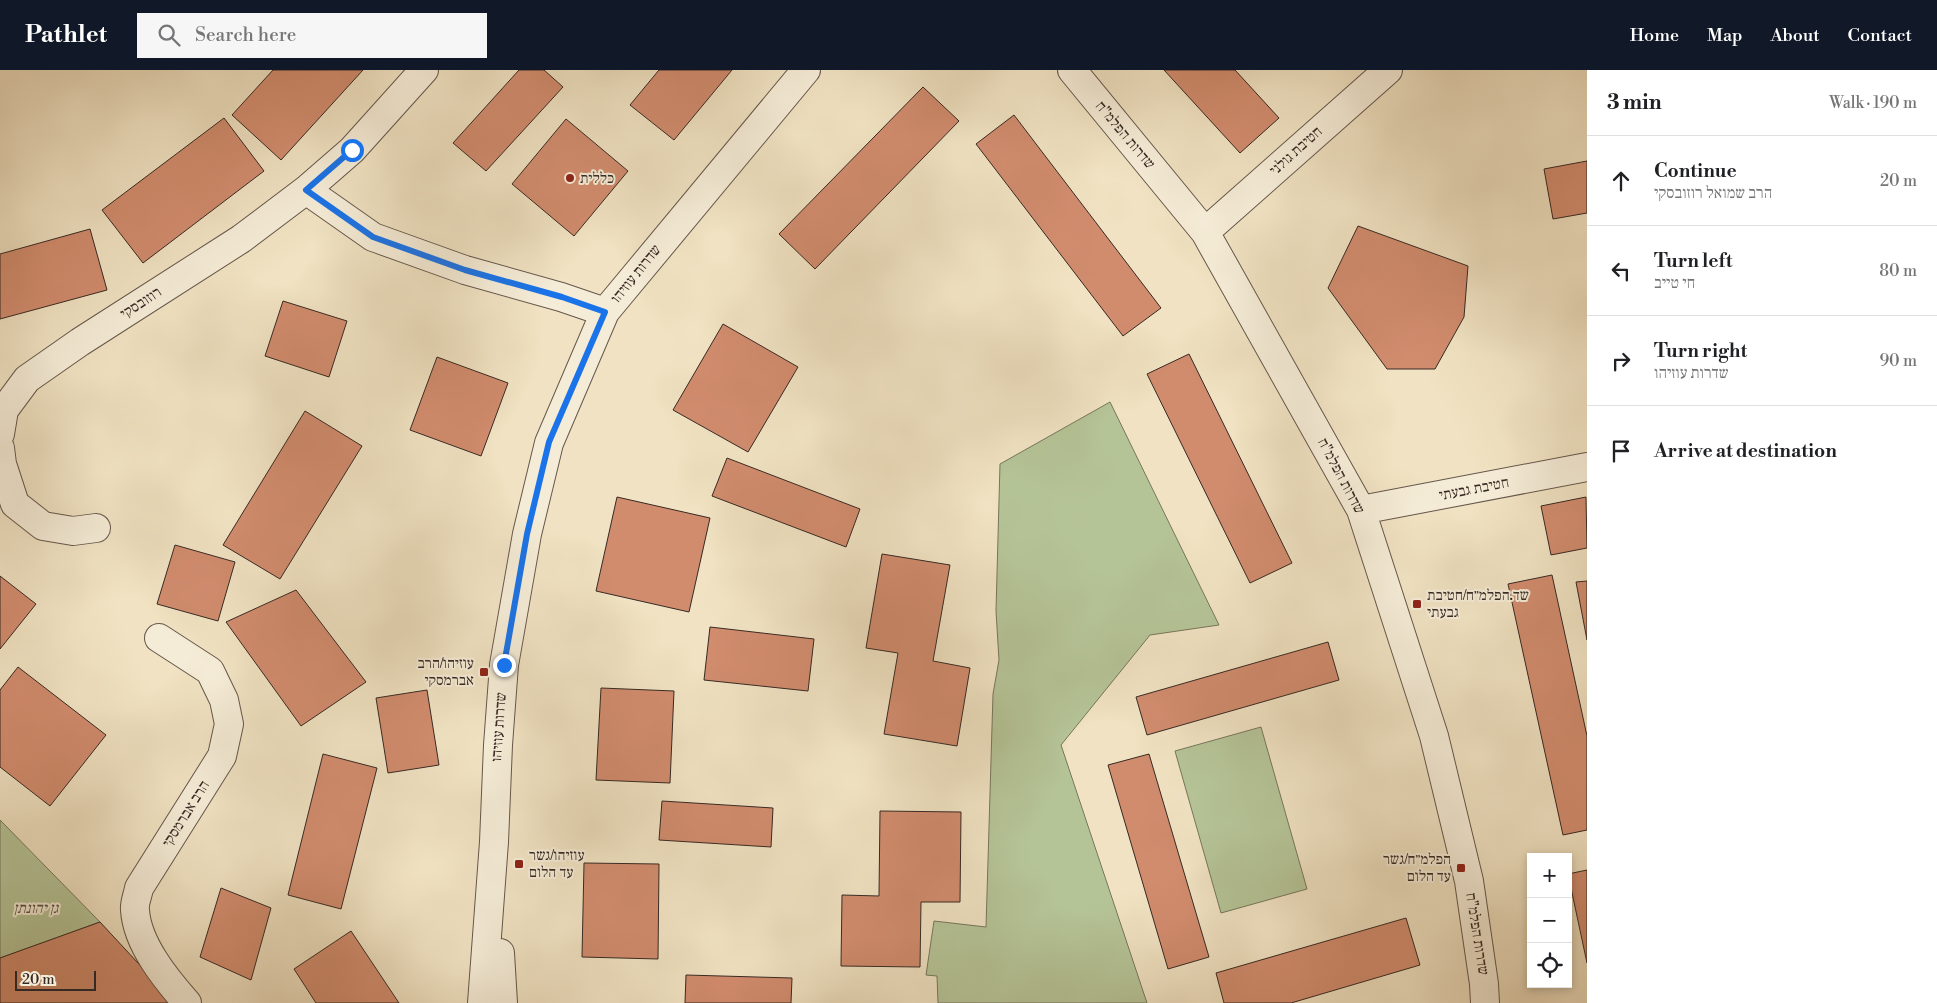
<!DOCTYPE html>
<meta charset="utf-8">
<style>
:root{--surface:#fff;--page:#f6f6f6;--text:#202124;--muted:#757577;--line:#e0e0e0;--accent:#111827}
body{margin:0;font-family:"Libre Bodoni","Frank Ruhl Libre",serif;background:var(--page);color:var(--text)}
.controls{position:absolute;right:15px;bottom:15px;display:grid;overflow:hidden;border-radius:0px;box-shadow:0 2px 8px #0003}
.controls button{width:45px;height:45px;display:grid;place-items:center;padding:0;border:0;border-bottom:1px solid var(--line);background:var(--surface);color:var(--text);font:25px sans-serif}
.scale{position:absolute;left:15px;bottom:12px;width:81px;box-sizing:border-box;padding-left:5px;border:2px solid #372923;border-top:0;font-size:14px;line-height:18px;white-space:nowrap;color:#372923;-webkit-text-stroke:4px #f5ecd7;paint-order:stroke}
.stop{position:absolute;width:15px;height:15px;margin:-11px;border:4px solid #1a73e8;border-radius:50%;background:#fff}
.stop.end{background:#1a73e8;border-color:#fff;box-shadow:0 1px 5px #0008}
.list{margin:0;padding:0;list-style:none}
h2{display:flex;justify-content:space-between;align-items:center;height:65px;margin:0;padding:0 20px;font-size:21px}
h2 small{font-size:16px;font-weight:400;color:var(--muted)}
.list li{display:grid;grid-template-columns:32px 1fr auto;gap:15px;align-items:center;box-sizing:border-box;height:90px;padding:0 20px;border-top:1px solid var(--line)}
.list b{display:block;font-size:19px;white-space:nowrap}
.list p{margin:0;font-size:16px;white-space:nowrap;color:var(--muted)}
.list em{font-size:16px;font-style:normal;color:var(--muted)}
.icon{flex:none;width:28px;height:28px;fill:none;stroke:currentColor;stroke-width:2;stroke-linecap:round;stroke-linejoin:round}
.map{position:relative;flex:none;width:1587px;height:933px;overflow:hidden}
header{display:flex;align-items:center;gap:30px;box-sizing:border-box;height:70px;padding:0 25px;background:var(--accent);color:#fff}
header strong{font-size:24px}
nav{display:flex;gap:28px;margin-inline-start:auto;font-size:18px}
.search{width:350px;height:45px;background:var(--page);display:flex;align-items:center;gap:12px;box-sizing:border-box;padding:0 18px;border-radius:0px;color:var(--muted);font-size:19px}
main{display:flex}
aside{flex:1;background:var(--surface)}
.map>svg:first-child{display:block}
.green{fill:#b5c497;stroke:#76765d}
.building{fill:#d18c6e;stroke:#372923}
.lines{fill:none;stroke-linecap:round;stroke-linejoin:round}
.minor-casing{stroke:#65574b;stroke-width:30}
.minor{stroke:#f5ecd7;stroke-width:28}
.route{stroke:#1a73e8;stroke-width:6}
.poi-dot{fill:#8f2418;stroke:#f5ecd7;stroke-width:2}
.labels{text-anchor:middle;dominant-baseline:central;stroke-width:4;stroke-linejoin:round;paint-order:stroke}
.street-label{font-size:15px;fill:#372923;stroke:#f5ecd7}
.poi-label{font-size:15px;fill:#372923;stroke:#f5ecd7;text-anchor:start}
.park-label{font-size:15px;font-style:italic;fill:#565040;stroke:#f5ecd7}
</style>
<header>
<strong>Pathlet</strong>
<div class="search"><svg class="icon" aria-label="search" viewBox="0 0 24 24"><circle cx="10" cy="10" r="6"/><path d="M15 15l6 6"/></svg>Search here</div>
<nav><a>Home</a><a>Map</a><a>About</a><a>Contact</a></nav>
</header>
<main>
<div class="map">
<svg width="1587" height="933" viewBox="0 0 1587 933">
<rect width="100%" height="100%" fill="#f0e2c2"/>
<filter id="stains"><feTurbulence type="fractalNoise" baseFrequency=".004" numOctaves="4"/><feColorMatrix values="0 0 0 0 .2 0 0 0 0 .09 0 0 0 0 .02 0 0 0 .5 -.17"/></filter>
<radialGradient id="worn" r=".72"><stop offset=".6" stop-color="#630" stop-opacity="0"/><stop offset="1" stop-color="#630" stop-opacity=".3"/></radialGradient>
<path class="green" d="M1110,332L1219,555L1150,565L1061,675L1147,933H938L937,906L926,905L934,851L986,857L993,624L999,590L996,541L1000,394Z
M1261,657L1307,819L1221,843L1175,681Z
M0,750L100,852L0,888Z"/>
<path class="building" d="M273,0H363L281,90L232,45Z
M519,0H544L563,17L486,101L453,73Z
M659,0H732L674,70L630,35Z
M1164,0H1235L1279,48L1240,83Z
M923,17L959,51L815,199L779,164Z
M1014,45L1161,238L1123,266L976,74Z
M224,48L264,101L143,193L102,140Z
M566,49L628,101L574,166L512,114Z
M1587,91V143L1553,149L1544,99Z
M1358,156L1468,196L1464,247L1435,299H1387L1328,218Z
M90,159L107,220L0,249V184Z
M283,231L347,251L329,307L265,286Z
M723,254L798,297L748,382L673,340Z
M1189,284L1292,493L1250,513L1147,304Z
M437,287L508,313L481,386L410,360Z
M305,341L362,376L280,509L223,475Z
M727,388L860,439L846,477L712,426Z
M617,427L710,448L689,542L596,521Z
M1586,427L1587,478L1551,485L1541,436Z
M175,475L235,492L218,551L157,534Z
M882,484L950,495L933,591L970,598L957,676L884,664L898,583L866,578Z
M1552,505L1587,666V760L1563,765L1508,514Z
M0,506L36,534L0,579Z
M1587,511V570L1576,512Z
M296,520L366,612L301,656L226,552Z
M710,557L814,569L808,621L704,610Z
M1328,572L1339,610L1147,665L1136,627Z
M18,597L106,665L50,736L0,697V620Z
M601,618L674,621L670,713L596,710Z
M427,620L439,695L388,703L376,628Z
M323,684L377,698L341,839L288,825Z
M1149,684L1209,887L1168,899L1108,695Z
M662,731L773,738L771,777L659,770Z
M880,741L961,742L960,832H921L920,897L841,896L842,825L879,826Z
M584,793L659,794L658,889L582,887Z
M1587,800V893L1568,804Z
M221,818L271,838L251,910L200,887Z
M1406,848L1420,895L1291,933H1224L1216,903Z
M100,852L175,933H0V888Z
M351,861L399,933H316L294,899Z
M686,905L792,908L791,933H685Z"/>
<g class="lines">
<defs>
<path id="minor" d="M1072,0L1205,162L1361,440L1434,666L1469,811L1484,914L1485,933
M306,120L373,167L465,200L561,227L605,242
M1205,162L1388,0
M0,364L4,340L27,309L80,272L241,169L306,120L352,80L424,0
M0,378L2,394L15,434L43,456L73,461L96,458
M1361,440L1587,397
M159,568L210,601L224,630L229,654L222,686L139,818C138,825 134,833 135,840C137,874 166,909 187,933
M500,883L503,933
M482,933L494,772L498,675L504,595L527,464L549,373L605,242L806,0"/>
</defs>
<use href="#minor" class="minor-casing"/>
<use href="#minor" class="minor"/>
</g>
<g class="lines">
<path class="route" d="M352,80L306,120L373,167L465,200L562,227L605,242L549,372L527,464L504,595"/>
</g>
<g class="poi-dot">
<circle cx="570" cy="108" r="5"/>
<rect x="1412" y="529" width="10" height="10" rx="2.5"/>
<rect x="479" y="597" width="10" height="10" rx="2.5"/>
<rect x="514" y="789" width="10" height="10" rx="2.5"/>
<rect x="1456" y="793" width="10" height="10" rx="2.5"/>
</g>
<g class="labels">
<g class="street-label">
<text transform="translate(1125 65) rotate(50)">שדרות הפלמ"ח</text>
<text transform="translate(1296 81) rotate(-42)">חטיבת גולני</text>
<text transform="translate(636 204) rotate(-51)">שדרות עוזיהו</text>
<text transform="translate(141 233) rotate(-33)">רוזובסקי</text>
<text transform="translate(1341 406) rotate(62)">שדרות הפלמ"ח</text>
<text transform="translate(1474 419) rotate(-11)">חטיבת גבעתי</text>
<text transform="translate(499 657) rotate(-86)">שדרות עוזיהו</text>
<text transform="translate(186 744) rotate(-58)">הרב אברמסקי</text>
<text transform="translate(1477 864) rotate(81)">שדרות הפלמ"ח</text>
</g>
<g class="poi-label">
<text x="580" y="108">כללית</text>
<text x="1427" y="525">שד.הפלמ״ח/חטיבת<tspan x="1427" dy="17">גבעתי</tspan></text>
<text x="474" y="593" text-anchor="end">עוזיהו/הרב<tspan x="474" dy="17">אברמסקי</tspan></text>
<text x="529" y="785">עוזיהו/גשר<tspan x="529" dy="17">עד הלום</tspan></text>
<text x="1451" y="789" text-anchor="end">הפלמ״ח/גשר<tspan x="1451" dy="17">עד הלום</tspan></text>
</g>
<g class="park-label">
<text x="36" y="838">גן יהונתן</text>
</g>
</g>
<rect width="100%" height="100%" filter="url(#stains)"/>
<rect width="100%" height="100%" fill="url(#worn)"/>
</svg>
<div class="controls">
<button>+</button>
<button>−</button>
<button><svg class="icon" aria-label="locate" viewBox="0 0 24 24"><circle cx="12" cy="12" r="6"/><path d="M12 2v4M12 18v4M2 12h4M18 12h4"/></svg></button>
</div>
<div class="scale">20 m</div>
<div class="stop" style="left:352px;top:80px"></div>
<div class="stop end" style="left:504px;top:595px"></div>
</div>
<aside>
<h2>3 min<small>Walk · 190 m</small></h2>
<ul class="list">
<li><svg class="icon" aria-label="ahead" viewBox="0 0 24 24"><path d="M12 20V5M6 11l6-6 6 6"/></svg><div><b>Continue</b><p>הרב שמואל רוזובסקי</p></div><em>20 m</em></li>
<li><svg class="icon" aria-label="left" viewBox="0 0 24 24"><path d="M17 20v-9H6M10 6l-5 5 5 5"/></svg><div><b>Turn left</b><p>חי טייב</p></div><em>80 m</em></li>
<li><svg class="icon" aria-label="right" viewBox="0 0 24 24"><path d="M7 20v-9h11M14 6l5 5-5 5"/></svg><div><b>Turn right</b><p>שדרות עוזיהו</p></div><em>90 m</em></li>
<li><svg class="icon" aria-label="arrive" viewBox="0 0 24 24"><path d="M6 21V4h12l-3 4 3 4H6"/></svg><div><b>Arrive at destination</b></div></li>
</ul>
</aside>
</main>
